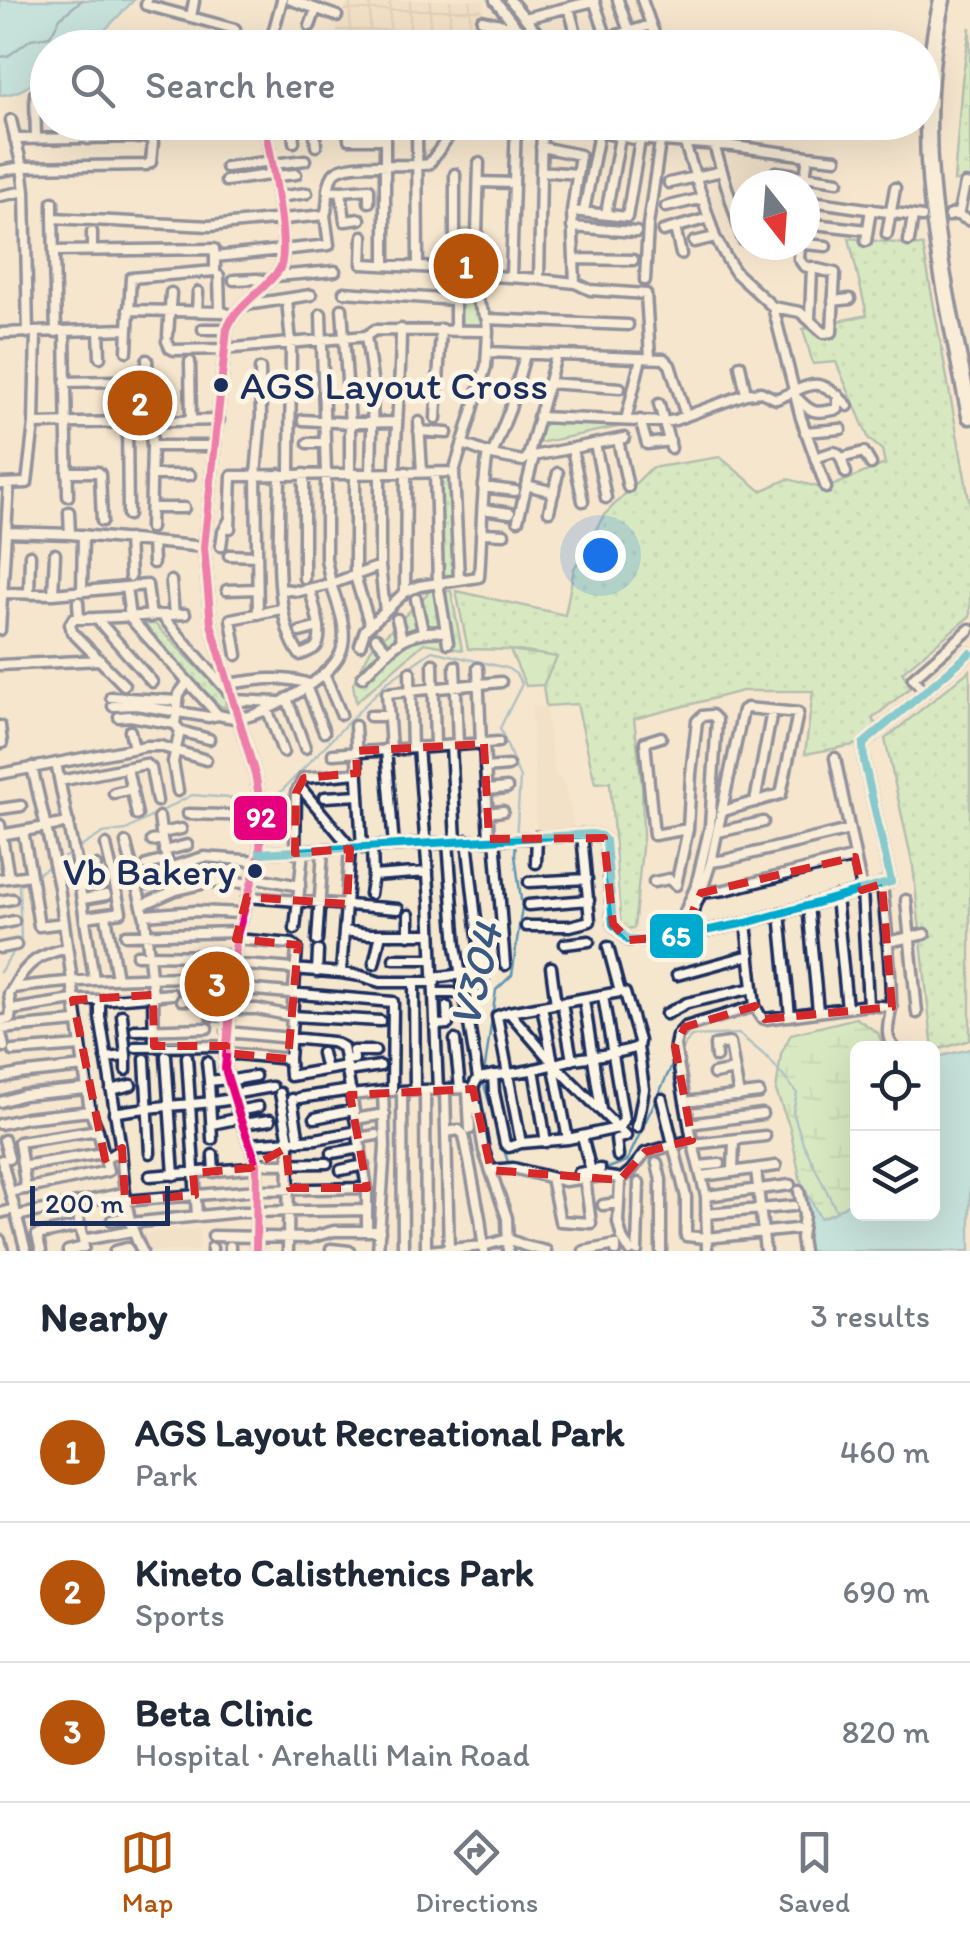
<!DOCTYPE html>
<meta charset="utf-8">
<style>
:root{--surface:#fff;--page:#f6f6f7;--text:#1f2937;--muted:#747a83;--line:#e0e1e3;--accent:#b45309}
body{margin:0;font-family:Itim,sans-serif;background:var(--page);color:var(--text)}
.controls{position:absolute;right:30px;bottom:30px;display:grid;overflow:hidden;border-radius:15px;box-shadow:0 10px 40px #0002}
.controls button{width:90px;height:90px;display:grid;place-items:center;padding:0;border:0;border-bottom:2px solid var(--line);background:var(--surface);color:var(--text);font:50px sans-serif}
.compass{position:absolute;left:730px;top:170px;width:90px;height:90px;border-radius:50%;background:var(--surface);box-shadow:0 10px 40px #0002;rotate:163deg}
.scale{position:absolute;left:30px;bottom:25px;width:140px;box-sizing:border-box;padding-left:10px;border:5px solid #1b2f5e;border-top:0;font-size:28px;line-height:35px;white-space:nowrap;color:#1b2f5e;-webkit-text-stroke:8px #fcf5e5;paint-order:stroke}
.you{position:absolute;left:600px;top:555px;width:35px;height:35px;margin:-25px;border:8px solid #fff;border-radius:50%;background:#1a73e8;box-shadow:0 0 0 15px #1a73e833}
.badge{display:grid;place-items:center;width:65px;height:65px;border-radius:50%;background:var(--accent);color:#fff;font-size:32px;font-weight:700}
.pin{position:absolute;translate:-50% -50%;border:5px solid #fff;box-shadow:0 2px 10px #0006}
.list{margin:0;padding:0;list-style:none}
h2{display:flex;justify-content:space-between;align-items:center;height:130px;margin:0;padding:0 40px;font-size:42px}
h2 small{font-size:32px;font-weight:400;color:var(--muted)}
.list li{display:grid;grid-template-columns:65px 1fr auto;gap:30px;align-items:center;box-sizing:border-box;height:140px;padding:0 40px;border-top:2px solid var(--line)}
.list b{display:block;font-size:38px;white-space:nowrap}
.list p{margin:0;font-size:32px;white-space:nowrap;color:var(--muted)}
.list em{font-size:32px;font-style:normal;color:var(--muted)}
.icon{flex:none;width:55px;height:55px;fill:none;stroke:currentColor;stroke-width:2;stroke-linecap:round;stroke-linejoin:round}
.map{position:relative;flex:none;width:970px;height:1251px;overflow:hidden}
.search{position:absolute;background:var(--surface);box-shadow:0 10px 40px #0002;left:30px;right:30px;top:30px;height:110px;display:flex;align-items:center;gap:25px;box-sizing:border-box;padding:0 35px;border-radius:55px;color:var(--muted);font-size:38px}
.sheet{height:550px;background:var(--surface)}
nav{display:flex;justify-content:space-around;align-items:center;box-sizing:border-box;height:140px;border-top:2px solid var(--line);background:var(--surface);font-size:28px;color:var(--muted)}
nav a{display:grid;justify-items:center;gap:5px}
nav .on{color:var(--accent)}
.map>svg:first-child{display:block}
.built{fill:#f0dbbe}
.industrial{fill:url(#industrial-grid)}
.grass{fill:url(#grass-dots);stroke:#678e88;stroke-width:2.5}
.wetland{fill:url(#wetland-marsh);stroke:#678e88;stroke-width:2.5}
.cemetery{fill:url(#cemetery-stones);stroke:#678e88;stroke-width:2.5}
.pitch{fill:#b3eeb3;stroke:#678e88;stroke-width:2.5}
.water{fill:#8eddec;stroke:#6097b3;stroke-width:2.5}
.lines{fill:none;stroke-linecap:round;stroke-linejoin:round}
.shore{stroke:#497597;stroke-width:2.5}
.stream{stroke:#6097b3;stroke-width:2.5}
.minor-casing{stroke:#1b2f5e;stroke-width:15}
.highway-casing{stroke:#1b2f5e;stroke-width:21}
.minor{stroke:#fcf5e5;stroke-width:8}
.highway{stroke:#fcf5e5;stroke-width:14}
.bus-1-casing{stroke:#fcf5e5;stroke-width:15}
.bus-2-casing{stroke:#fcf5e5;stroke-width:15}
.bus-1{stroke:#e5007d;stroke-width:8}
.bus-2{stroke:#00a9ce;stroke-width:8}
.marked{fill:none;stroke:#d62828;stroke-width:8;stroke-dasharray:20 12;stroke-linejoin:round}
.bus-dot{fill:#1b2f5e;stroke:#fcf5e5;stroke-width:4}
.labels{text-anchor:middle;dominant-baseline:central;stroke-width:10;stroke-linejoin:round;paint-order:stroke}
.bus-label{font-size:40px;fill:#1b2f5e;stroke:#fcf5e5;text-anchor:start}
.water-label{font-size:45px;font-style:italic;fill:#385a82;stroke:#fcf5e5}
.line-badge{stroke:#fcf5e5;stroke-width:4}
.badge-label{font-size:28px;text-anchor:middle;font-weight:bold;fill:#fff}
</style>
<div class="map">
<svg width="970" height="1251" viewBox="0 0 970 1251">
<defs>
<pattern id="industrial-grid" width="8" height="8" patternUnits="userSpaceOnUse" patternTransform="scale(2.5)"><rect width="8" height="8" fill="#f0dbbe"/><path d="M0 4h8M4 0v8" fill="none" stroke="#cdbca6"/></pattern>
<pattern id="grass-dots" width="8" height="8" patternUnits="userSpaceOnUse" patternTransform="scale(2.5)"><rect width="8" height="8" fill="#b3eeb3"/><path d="M2 2h.1M6 6h.1" fill="none" stroke="#99cc9c" stroke-width="1.8" stroke-linecap="round"/></pattern>
<pattern id="wetland-marsh" width="20" height="14" patternUnits="userSpaceOnUse" patternTransform="scale(2.5)"><rect width="20" height="14" fill="#b3eeb3"/><path d="M1 5h8M5 5V1M11 12h8M15 12V8" fill="none" stroke="#99cc9c"/></pattern>
<pattern id="cemetery-stones" width="16" height="16" patternUnits="userSpaceOnUse" patternTransform="scale(2.5)"><rect width="16" height="16" fill="#b3eeb3"/><path d="M2 7V4a2 2 0 0 1 4 0v3zM10 15v-3a2 2 0 0 1 4 0v3z" fill="#99cc9c"/></pattern>
</defs>
<rect width="100%" height="100%" fill="#f5e6ce"/>
<filter id="ink" filterUnits="userSpaceOnUse"><feTurbulence type="fractalNoise" baseFrequency=".01" numOctaves="2"/><feDisplacementMap in="SourceGraphic" scale="20" xChannelSelector="R" yChannelSelector="G"/><feConvolveMatrix kernelMatrix="1 2 1 2 8 2 1 2 1" color-interpolation-filters="sRGB"/></filter>
<g filter="url(#ink)">
<path class="built" d="M546,706L555,774L565,785L574,828H536L532,708Z
M200,1229L199,1251H146L137,1234Z"/>
<path class="industrial" d="M349,0H484L477,43L409,31L412,43L395,40L393,47L333,48L340,17Z"/>
<path class="grass" d="M970,27V181H954L962,81Z
M457,229L475,230L474,302L484,325L457,324Z
M849,238L923,246L970,505V616L902,672L911,687L872,719L879,728L859,744L805,754L813,691H742L634,719L642,786L643,838L634,928L621,929L610,782L595,783L577,704L546,706L543,685L557,657L510,650L468,649L456,591L565,615L574,569L604,515L651,468L720,457L761,491L788,479L825,489L885,464L882,450L869,439L836,362L813,364L803,329L867,315Z
M452,477L456,576L441,577L437,478Z
M430,591H451L462,650L424,643L356,702L353,684L371,649Z
M145,624H155L224,695L227,708L220,706L140,626Z
M970,670V1040L933,1051L913,866L885,739Z"/>
<path class="wetland" d="M856,1018L878,1033L884,1048H858L857,1198L832,1214L820,1218L801,1182L790,1128L776,1091L781,1054L791,1034Z"/>
<path class="cemetery" d="M510,650L557,657L543,685L526,686Z"/>
<path class="pitch" d="M543,421L627,425L539,443Z"/>
<path class="water" d="M0,0H134L97,38L80,47L48,48L47,71C32,84 21,94 0,95Z
M970,1049V1251H806L801,1182L820,1218L832,1214L857,1198L858,1214H932L933,1058Z"/>
<g class="lines">
<path class="shore" d="M0,57L8,56L31,39L50,36L60,18L82,0"/>
<path class="stream" d="M262,800L272,801L386,683L432,651L507,668L516,674L522,684L500,728L520,778L515,855L522,907L512,975L496,990L484,1074
M34,876L103,833L126,830L192,795L254,800
M0,972L21,940L19,885L27,880
M679,1054L691,1036L739,1034L769,1059L797,1093L793,1112L803,1143L837,1212
M483,1082L500,1137
M502,1144L509,1165
M603,1170L627,1161L674,1061"/>
<defs>
<path id="minor" d="M147,0L146,5L235,29
M291,0L337,16
M495,0L533,48
M510,0L550,48
M594,0L610,48
M618,0L629,32
M642,0L659,47
M569,8L580,48
M191,17L194,1
M525,18L594,1
M482,20L518,28
M310,26L316,9
M607,38L651,25
M269,48L282,0
M425,48L426,37L472,48
M35,94L36,138
M11,120L22,167L25,191L28,333
M138,122V138
M292,122L294,142
M314,122L316,146
M347,122L349,139H385
M417,122L418,266
M548,122L634,139L733,146L808,156L804,185
M63,138L64,122
M88,139V122
M685,144L715,237L727,259L736,273L773,307L801,418L826,488
M714,145L743,240
M541,147L580,155L572,211L575,283
M808,156L836,159
M274,164L305,160
M226,167L273,161
M0,171L22,167L146,165L151,162L153,142L148,137L15,139
M541,171L577,174
M776,172L838,181
M276,176L296,174
M226,181L276,174
M479,182L513,183
M669,183L722,171
M328,190L341,191L345,221L360,219
M341,191L369,189V202
M0,196L25,191
M278,197L307,193
M805,200L922,217
M666,207L703,198
M572,211L627,217L640,140
M584,211L599,133
M606,214L620,137
M955,214L970,221
M949,216L959,212L965,184L970,185
M53,218V202
M805,223L867,230
M572,227L636,232
M675,228L681,254
M663,231L709,218
M92,232V250
M887,234L895,188
M363,236L362,264L476,270
M866,241L871,209
M909,241L913,216
M694,242L715,237
M805,244L826,246
M54,251L214,249L215,257L329,245L325,215
M574,259L633,260
M385,265V122
M476,271L479,163
M219,276L220,311
M275,276L335,271
M511,276L516,122
M539,279L542,122
M234,280L257,279L269,281
M645,280L648,225L660,142
M344,292L454,300
M287,300L291,343L290,474
M833,301L850,299
M246,305L311,295
M773,307L800,312L824,333L832,332L835,273L804,266L799,259L800,245
M342,309L350,423V473
M128,310L223,312L233,316
M197,311L198,292
M810,318L812,267
M487,319L628,325
M203,329H227
M455,329V174
M99,330L100,357
M56,332L53,218L210,226L325,215C330,203 325,187 333,175C343,158 408,169 429,164L459,122
M65,332L68,496
M0,333L126,329L128,328L131,278L215,271V257
M168,335L171,293
M366,336L373,386L371,473
M167,341L170,348L174,350L224,349L366,336L375,330L488,331
M127,351L128,328
M487,352L664,359L670,365L686,416
M147,360L152,446H215
M190,362L191,421
M740,365L746,394
M65,382L115,381
M548,383L620,388
M798,399C813,415 817,413 838,409V395
M659,404L671,448
M538,417L665,422L675,420L746,394L761,392L776,399C812,385 818,373 848,406
M436,418L441,329
M303,420L350,423L397,422
M626,420L641,358
M640,420L647,444L670,441
M419,422L422,472
M34,424L219,420
M127,424L128,515
M419,431L447,433
M805,432L841,429
M618,440L628,487
M308,443H325
M463,444L492,455L523,461L528,457L624,438
M595,444L606,498
M572,449L583,501
M492,455L510,409L525,355
M528,457L556,356
M815,458L833,452L837,453L841,458L864,452L871,464
M841,458L846,473
M67,472H98L100,474L102,521
M395,472C396,424 401,377 401,329
M454,472L459,579
M435,473L438,583L448,643
M280,474C280,523 271,618 300,655C301,655 314,649 315,648C326,637 313,603 310,590
M355,474V576L370,625
M151,475H190
M0,484L27,483L34,424L36,332
M526,485L554,492
M483,487L515,491
M151,508H184
M483,509L510,513
M549,511L558,473
M69,512L70,534
M518,520L534,456
M150,528L152,446
M230,528L232,476L454,472L486,366L488,331L487,319L477,301L476,275L539,279L575,283L590,290L646,294L650,357
M6,532L70,534L204,547
M483,533L504,534
M128,539L130,577
M152,542L153,563
M221,546L223,532L230,519
M229,555L257,556
M380,566L385,611L405,592L406,472
M304,578V474
M171,581L174,615
M126,587L130,618L218,715C225,716 234,719 241,718C268,713 329,679 340,654C350,632 338,606 331,584L380,566V474
M281,589L299,591L331,584L326,559V473L321,314
M227,590L257,589
M82,591L83,535
M405,592L419,586L479,577C482,536 481,494 488,453
M2,593L53,594L147,585L151,617
M29,594L30,555
M53,594L55,554
M416,599L423,631
M78,602L79,618
M258,614L256,475L261,417L260,369
M162,616L231,695
M96,618L152,682
M397,619L402,639
M0,630L9,484
M300,632L319,627
M376,638L388,652
M360,645L365,630L385,611
M237,655L231,619L281,609
M433,664L435,746
M0,665L100,660
M455,666L458,745
M478,668L481,744
M410,672L412,747
M324,673L341,714
M362,677C391,649 403,628 446,632
M228,684C254,680 284,675 309,684
M124,685L72,632L70,624L73,619L185,614
M306,686L324,732
M925,692L913,678L970,629
M111,697L178,701
M287,698L305,748
M233,700L278,702
M113,706L136,705L209,717L218,715
M267,708L283,752
M370,716H389
M119,717L130,716L175,724
M0,726L2,743H0
M355,726L362,848
M130,731L134,748
M180,731L209,739
M661,737L645,742L654,835L688,829
M484,744L489,839
M451,746L456,841
M418,747L430,901L438,1090
M391,748L387,693L501,682
M386,749L394,846
M333,754L498,742
M835,758L862,890L868,1005
M56,763L73,849
M32,767L46,827L69,823
M127,768L137,815
M485,768L508,766
M0,774L146,746H160L206,760
M60,781L145,764L151,768L157,801
M300,787L352,849
M486,790L507,788
M178,791L173,762L180,731L175,724L179,694L188,682
M114,793L132,789
M325,797L359,795
M755,802L772,711
M0,809L21,806
M487,813L503,811
M188,814L261,816
M159,817L162,839
M0,825L9,878
M718,832L763,822
M161,833L181,829
M0,835L46,827L59,887L90,1111L98,1130L105,1159L121,1149C124,1185 125,1219 142,1251
M495,838L505,965
M467,840L484,990
M152,841L162,839L171,876
M448,842L456,946L478,1078L473,1087L484,1151L507,1218L508,1251
M126,843L145,918L153,995L154,1046
M372,847L373,876L428,872
M164,851L187,845
M260,853L592,834L601,836L606,841L613,924L628,940L652,941L746,923L891,882L864,761L863,744L970,653
M295,853L296,793L304,778L357,773
M75,855L94,979
M711,862L725,860L849,830
M536,863L537,836
M147,865L166,860
M168,868L204,857L258,861
M78,870L96,866
M31,875L39,926L64,923
M253,877L300,886
M0,879L31,875L23,831
M529,882L587,879
M654,882L669,879L676,885L688,829L691,774L697,721L702,716L712,715L717,720L710,826L696,886L674,937
M80,884L99,880
M149,884L171,876L172,881
M882,884C886,924 891,964 891,1004C891,1020 882,1035 895,1048
M701,893L725,890L855,857
M370,894L373,876
M247,897L398,909
M836,897L847,1008
M83,899L106,895
M906,900L917,1013
M0,901L12,899
M142,905L176,890L210,882L251,883
M528,905L589,900
M808,905L818,1011
M780,913L790,1016
M145,915L196,911L242,913
M106,916L117,978
M86,917L121,912L106,845
M0,924L14,921
M526,926H570L590,921L582,834
M295,929L303,852
M344,931L368,934H431
M126,935L237,932
M409,935V915
M682,936L701,893L711,862L743,710L747,708L798,713L781,794L723,811
M236,939L292,944L297,948L289,1059L290,1076L347,1066
M317,941L323,851
M887,942L925,934
M565,944L589,941
M608,947L620,992
M0,948L16,945
M137,955L234,956
M394,959H432
M233,964L341,973L361,976L380,982H435
M374,964L381,934
M551,967L556,1004
M317,972L318,951
M341,973L350,849
M677,975L750,955
M434,978L461,974
M414,982L415,1090
M13,988C27,961 40,955 67,948
M231,988L393,1002L392,1091
M435,993H453
M100,1000V1017L121,1149
M182,1000L230,1001
M584,1000L601,1110
M562,1003L572,1060
M542,1006L568,1139
M755,1006L761,1017L765,1019L868,1005L892,1007
M229,1009H257L292,1016L380,1021
M11,1010L9,994L13,988C86,978 158,976 232,978
M509,1012L553,1063L626,1136L616,1139L618,1156
M666,1014L687,1003L753,988
M122,1015L126,1056
M211,1015L229,1016
M0,1021L10,1019L11,1010L73,1000H100L172,994
M436,1025L448,1024L447,1007
M135,1030L207,1028
M227,1032L332,1042L343,1047L367,1188V1230
M455,1040L460,1088
M4,1047L0,1029L76,1022
M136,1047L226,1046
M13,1051L80,1046
M226,1053L289,1059
M322,1053L326,1070
M166,1056L174,1175
M187,1057L197,1216
M716,1057L715,1045L730,1043L739,1096
M106,1058L126,1056V1070
M145,1059L150,1153
M346,1060L354,1059L353,1051H375
M207,1062L209,1081
M534,1069L546,1142
M347,1071L380,1066
M714,1074L734,1070
M493,1075L494,1092L505,1144L509,1147L521,1143
M0,1078L19,1074L84,1067
M478,1078C497,1074 516,1074 535,1069C548,1066 561,1062 574,1059C595,1056 618,1054 638,1047L639,1041L625,993L620,992L509,1012L497,1016L521,1143L568,1139L618,1128L624,1120L603,996
M228,1081L255,1076
M111,1090L131,1085
M425,1090L426,1251
M445,1090L449,1251
M401,1091L465,1088
M402,1091L403,1251
M280,1093L289,1141L288,1251
M232,1094L272,1087
M351,1095L387,1091
M299,1098L351,1090
M292,1099L299,1141
M662,1099L686,1197V1236L706,1238L796,1229
M0,1102L23,1095L86,1089
M685,1102L759,1093
M237,1111L258,1107
M114,1113C154,1105 193,1106 233,1099
M315,1118L353,1110
M355,1119L385,1114
M0,1124L26,1118L90,1111
M212,1124L240,1118
M242,1124L270,1120
M689,1124L762,1114
M637,1127L644,1089L638,1047
M470,1129L468,1092L473,1089
M446,1132L459,1130L464,1135L480,1218L484,1251
M582,1136L591,1171
M359,1138L376,1135
M212,1139L209,1081L227,1079
M4,1140L9,1158
M250,1144L316,1139L358,1131
M693,1144L765,1136
M332,1153L361,1148
M213,1155L214,1172
M2,1160L10,1192L108,1171L105,1159
M657,1163L661,1180V1251
M23,1166L103,1153
M699,1166L720,1164
M756,1169L765,1251
M341,1170L364,1165
M491,1170L513,1168L565,1181L602,1176L617,1178L620,1183L618,1222L622,1238L630,1251
M733,1172L734,1140
M579,1173L600,1169
M150,1176L250,1168L257,1164L327,1163
M702,1176L776,1166
M551,1178L560,1221L591,1223L585,1180
M620,1180L631,1171L645,1153L692,1140
M26,1189L19,1142L98,1130
M799,1191L804,1215L801,1238L803,1251
M10,1192L26,1251
M706,1196L790,1185
M125,1201L257,1190L367,1188
M75,1204L83,1240L132,1231
M603,1205L618,1203
M0,1213L15,1209
M706,1214L793,1206
M16,1216L124,1193
M112,1220L128,1217
M130,1223L239,1212L367,1210
M213,1236L309,1238L334,1231H380
M508,1239L525,1246L546,1251
M0,1240L3,1251
M230,1246V1251
M331,1249L349,1251
M41,1251L37,1235L81,1226
M68,1251L84,1247L83,1240
M115,1251L127,1248L129,1251
M212,1251V1248
M256,1251L257,1164L240,1118L225,1069L236,939L260,853L261,809L256,778L211,624L204,547L227,329C237,304 264,291 279,270C292,252 269,148 264,122
M378,1251L385,1147L383,1091
M427,1251L483,1246L508,1239
M584,1251L616,1245V1251
M637,1251L639,1183
M707,1251L706,1196L692,1140L675,1046L677,1036L685,1027L755,1006L746,923"/>
<path id="highway" d="M942,0C908,147 943,273 970,416"/>
</defs>
<use href="#minor" class="minor-casing"/>
<use href="#highway" class="highway-casing"/>
<use href="#minor" class="minor"/>
<use href="#highway" class="highway"/>
<defs>
<path id="bus-1" d="M256,1251L257,1164L240,1118L225,1069L236,939L260,853L261,809L256,778L211,624L204,547L227,329C237,304 264,291 279,270C292,252 269,148 264,122"/>
<path id="bus-2" d="M260,853L592,834L601,836L606,841L613,924L628,940L652,941L746,923L891,882L864,761L863,744L970,653"/>
</defs>
<use href="#bus-1" class="bus-1-casing"/>
<use href="#bus-2" class="bus-2-casing"/>
<use href="#bus-1" class="bus-1"/>
<use href="#bus-2" class="bus-2"/>
</g>
</g>
<path d="M0 0H970V1251H0ZM484,744L489,839L604,838L613,924L628,940L682,936L701,893L855,857L862,890L882,884L892,1007L765,1019L755,1006L685,1027L675,1046L692,1140L645,1152L620,1180L491,1170L473,1089L350,1095L367,1188H290L286,1148L250,1168L193,1173L195,1195L125,1201L122,1148L105,1159L73,1000L153,995L154,1046H226V1053L288,1059L298,945L236,939L247,897L347,904L350,849L295,853L296,793L304,778L357,773L356,751Z" fill="#f5e6ce" fill-opacity=".55" fill-rule="evenodd"/>
<path class="marked" d="M484,744L489,839L604,838L613,924L628,940L682,936L701,893L855,857L862,890L882,884L892,1007L765,1019L755,1006L685,1027L675,1046L692,1140L645,1152L620,1180L491,1170L473,1089L350,1095L367,1188H290L286,1148L250,1168L193,1173L195,1195L125,1201L122,1148L105,1159L73,1000L153,995L154,1046H226V1053L288,1059L298,945L236,939L247,897L347,904L350,849L295,853L296,793L304,778L357,773L356,751Z"/>
<g class="bus-dot">
<circle cx="221" cy="385" r="9"/>
<circle cx="255" cy="871" r="9"/>
</g>
<g class="labels">
<g class="bus-label">
<text x="240" y="385">AGS Layout Cross</text>
<text x="236" y="871" text-anchor="end">Vb Bakery</text>
</g>
<g class="water-label">
<text transform="translate(475 975) rotate(-76)">V304</text>
</g>
</g>
<g class="line-badge">
<rect x="232" y="794" width="57" height="48" rx="10" fill="#e5007d"/>
<rect x="648" y="912" width="57" height="48" rx="10" fill="#00a9ce"/>
</g>
<g class="badge-label">
<text x="261" y="827">92</text>
<text x="676" y="946">65</text>
</g>
</svg>
<div class="controls">
<button><svg class="icon" aria-label="locate" viewBox="0 0 24 24"><circle cx="12" cy="12" r="6"/><path d="M12 2v4M12 18v4M2 12h4M18 12h4"/></svg></button>
<button><svg class="icon" aria-label="layers" viewBox="0 0 24 24"><path d="M12 4l9 5-9 5-9-5zM3 14l9 5 9-5"/></svg></button>
</div>
<svg class="compass" viewBox="-18 -18 36 36"><path d="M0-13l5 13h-10z" fill="#e53935"/><path d="M0 13l5-13h-10z" fill="#747a83"/></svg>
<div class="scale">200 m</div>
<div class="you"></div>
<div class="pin badge" style="left:466px;top:266px">1</div>
<div class="pin badge" style="left:140px;top:403px">2</div>
<div class="pin badge" style="left:217px;top:984px">3</div>
<div class="search"><svg class="icon" aria-label="search" viewBox="0 0 24 24"><circle cx="10" cy="10" r="6"/><path d="M15 15l6 6"/></svg>Search here</div>
</div>
<section class="sheet">
<h2>Nearby<small>3 results</small></h2>
<ul class="list">
<li><span class="badge">1</span><div><b>AGS Layout Recreational Park</b><p>Park</p></div><em>460 m</em></li>
<li><span class="badge">2</span><div><b>Kineto Calisthenics Park</b><p>Sports</p></div><em>690 m</em></li>
<li><span class="badge">3</span><div><b>Beta Clinic</b><p>Hospital · Arehalli Main Road</p></div><em>820 m</em></li>
</ul>
</section>
<nav>
<a class="on"><svg class="icon" aria-label="map" viewBox="0 0 24 24"><path d="M3 6l6-2 6 2 6-2v14l-6 2-6-2-6 2zM9 4v14M15 6v14"/></svg>Map</a>
<a><svg class="icon" aria-label="directions" viewBox="0 0 24 24"><path d="M12 3l9 9-9 9-9-9zM9 14v-3h6M13 9l2 2-2 2"/></svg>Directions</a>
<a><svg class="icon" aria-label="saved" viewBox="0 0 24 24"><path d="M7 4h10v16l-5-4-5 4z"/></svg>Saved</a>
</nav>
